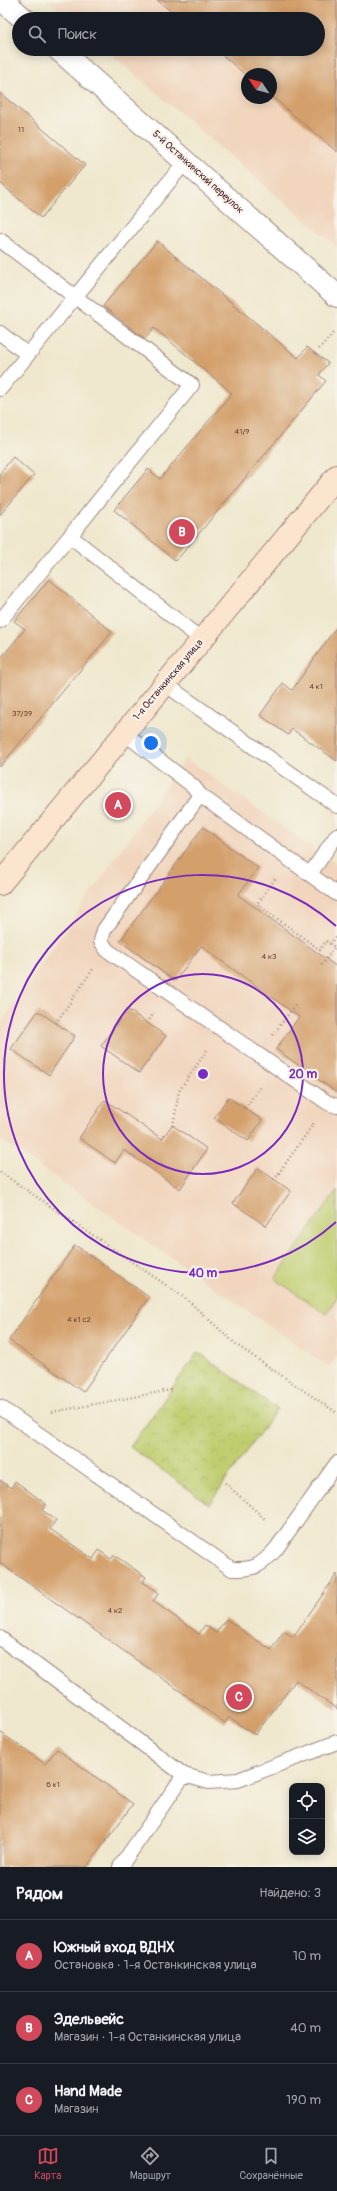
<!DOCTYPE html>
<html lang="ru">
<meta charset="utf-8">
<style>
:root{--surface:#171b24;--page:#20242c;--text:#f1f3f6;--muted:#9ea1a6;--line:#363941;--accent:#d1495b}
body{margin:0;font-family:Pangolin,sans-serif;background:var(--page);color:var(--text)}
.controls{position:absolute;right:12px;bottom:12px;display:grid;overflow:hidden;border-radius:8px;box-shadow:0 2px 10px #0003}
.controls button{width:36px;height:36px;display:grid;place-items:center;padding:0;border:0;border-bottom:1px solid var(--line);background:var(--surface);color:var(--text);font:20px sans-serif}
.compass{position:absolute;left:241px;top:68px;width:36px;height:36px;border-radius:50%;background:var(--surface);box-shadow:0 2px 10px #0003;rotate:305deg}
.you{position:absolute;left:151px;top:743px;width:14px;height:14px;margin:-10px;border:3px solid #fff;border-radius:50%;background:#1a73e8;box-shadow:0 0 0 6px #1a73e833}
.badge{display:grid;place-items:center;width:26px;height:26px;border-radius:50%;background:var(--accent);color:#fff;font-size:13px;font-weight:700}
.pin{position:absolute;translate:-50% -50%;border:2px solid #fff;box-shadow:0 1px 4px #0006}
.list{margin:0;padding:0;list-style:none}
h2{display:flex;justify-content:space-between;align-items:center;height:52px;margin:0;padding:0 16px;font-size:17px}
h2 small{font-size:13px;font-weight:400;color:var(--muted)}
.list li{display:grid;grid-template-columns:26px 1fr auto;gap:12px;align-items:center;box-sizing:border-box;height:72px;padding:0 16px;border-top:1px solid var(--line)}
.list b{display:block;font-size:15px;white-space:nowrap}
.list p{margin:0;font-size:13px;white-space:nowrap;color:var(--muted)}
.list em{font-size:13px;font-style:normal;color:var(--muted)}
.icon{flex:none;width:22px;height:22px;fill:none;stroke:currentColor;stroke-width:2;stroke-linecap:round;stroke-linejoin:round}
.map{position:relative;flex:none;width:337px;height:1867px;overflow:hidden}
.search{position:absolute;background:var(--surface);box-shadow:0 2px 10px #0003;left:12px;right:12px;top:12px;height:44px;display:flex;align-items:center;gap:10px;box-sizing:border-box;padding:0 14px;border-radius:22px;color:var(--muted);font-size:15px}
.sheet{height:268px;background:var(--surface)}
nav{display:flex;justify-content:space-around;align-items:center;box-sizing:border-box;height:56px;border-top:1px solid var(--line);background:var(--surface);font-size:11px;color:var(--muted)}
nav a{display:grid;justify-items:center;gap:2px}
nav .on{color:var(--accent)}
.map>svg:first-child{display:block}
.built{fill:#f1d5bd;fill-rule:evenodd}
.grass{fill:#c0ce70;stroke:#85764e}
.park{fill:url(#park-crowns);stroke:#85764e}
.building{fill:#d39f6a}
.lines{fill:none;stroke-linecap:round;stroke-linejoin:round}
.lane-casing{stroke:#9c847c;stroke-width:16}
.street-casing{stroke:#9c847c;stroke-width:24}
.secondary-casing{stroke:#9c847c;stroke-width:24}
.path{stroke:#9c847c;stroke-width:2.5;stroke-dasharray:1 3;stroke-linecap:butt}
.lane{stroke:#fff;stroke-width:14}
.street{stroke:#fff;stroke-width:22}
.secondary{stroke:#fce5cf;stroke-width:22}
.ring{fill:none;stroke:#7b2cbf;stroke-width:2}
.labels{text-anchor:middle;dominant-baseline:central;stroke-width:4;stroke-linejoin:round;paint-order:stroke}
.number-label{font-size:8px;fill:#6c3f3b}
.street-label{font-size:10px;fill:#4a1f2b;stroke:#f7f3e8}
.centre{fill:#7b2cbf;stroke:#f7f3e8;stroke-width:2}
.ring-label{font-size:12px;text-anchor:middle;font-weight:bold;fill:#7b2cbf;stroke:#f7f3e8;stroke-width:4;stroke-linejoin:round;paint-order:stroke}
</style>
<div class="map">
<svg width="337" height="1867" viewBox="0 0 337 1867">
<defs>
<pattern id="park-crowns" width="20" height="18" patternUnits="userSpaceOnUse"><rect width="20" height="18" fill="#c0ce70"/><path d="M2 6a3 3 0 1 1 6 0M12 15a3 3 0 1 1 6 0" fill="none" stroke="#a6b061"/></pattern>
</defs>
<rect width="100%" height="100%" fill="#f7f3e8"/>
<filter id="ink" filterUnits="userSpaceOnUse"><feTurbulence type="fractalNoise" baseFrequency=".025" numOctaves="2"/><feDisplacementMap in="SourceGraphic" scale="8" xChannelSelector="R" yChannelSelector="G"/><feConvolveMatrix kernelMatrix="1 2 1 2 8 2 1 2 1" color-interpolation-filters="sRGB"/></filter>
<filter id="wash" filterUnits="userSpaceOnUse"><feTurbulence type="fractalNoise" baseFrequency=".012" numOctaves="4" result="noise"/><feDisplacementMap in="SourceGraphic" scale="16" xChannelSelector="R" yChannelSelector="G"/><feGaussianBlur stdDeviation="0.9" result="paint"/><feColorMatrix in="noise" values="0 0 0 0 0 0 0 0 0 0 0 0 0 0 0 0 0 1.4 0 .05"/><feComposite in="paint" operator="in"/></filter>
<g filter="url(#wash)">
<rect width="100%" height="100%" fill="#efe8ce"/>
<path class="built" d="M47,0H337V247L105,49H318V19H70ZM247,74H271V98H247Z
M185,758L337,865V1355L329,1367L0,1139V1024Z"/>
<path class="grass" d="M337,1190V1297L326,1314L275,1279Z"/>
<path class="park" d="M198,1352L277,1409L209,1504L130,1447Z"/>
<g id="blocks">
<path class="building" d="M157,0H337V152L271,96V74H247V76L215,49H318V19H180Z
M0,93L85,165L41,218L0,183Z
M157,241L298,358L307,347L328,363L319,375L326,381L176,561L114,510L148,469L160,479L232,393L154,328L145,339L103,306Z
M13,457L34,475L0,515V473Z
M49,579L112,632L0,767V659L25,629L14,621Z
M337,626V761L292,729L288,735L260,715L283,683L292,690Z
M203,827L258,868L238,895L337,967V1093L276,1049L299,1017L201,946L175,981L120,941Z
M127,1009L166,1036L139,1073L101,1046Z
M38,1011L75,1036L49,1075L11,1049Z
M228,1097L262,1120L248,1141L214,1118Z
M105,1100L162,1139L172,1125L207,1149L180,1189L124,1150L115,1163L79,1138Z
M258,1168L291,1191L266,1226L233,1203Z
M75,1245L149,1297L83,1392L9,1340Z
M0,1480L11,1488L15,1481L46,1504L42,1510L56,1520L50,1529L93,1559L99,1550L111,1559L114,1555L146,1577L143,1582L159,1593L153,1601L199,1634L205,1625L216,1633L226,1619L271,1650L284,1631L293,1637L337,1574V1709L296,1680L255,1735L229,1717L225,1723L0,1563Z
M0,1732L45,1764L57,1749L133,1804L87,1867H0Z"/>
</g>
</g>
<g filter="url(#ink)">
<use href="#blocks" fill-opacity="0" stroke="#9c847c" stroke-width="1"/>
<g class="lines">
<defs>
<path id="lane" d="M0,240L192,385L70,536
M0,333L27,354
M0,389L186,161
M0,621L70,536L202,640
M165,684L337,806
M124,733L193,786L200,795L337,894
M200,795L104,930L101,941L107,950L328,1103L337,1106
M310,874L337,835
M0,1407L232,1569C254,1570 261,1566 276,1549L337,1463
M0,1638L184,1775L209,1782L238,1780L337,1742
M120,1867L184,1775"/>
<path id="street" d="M2,0L24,19
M58,49L337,296"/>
<path id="secondary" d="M0,884L337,476"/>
</defs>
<use href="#lane" class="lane-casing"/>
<use href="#street" class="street-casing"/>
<use href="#secondary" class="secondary-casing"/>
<path class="path" d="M319,349L333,333
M275,879L257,904L320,950L326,941L335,947L321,966
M330,944L337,935
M56,1023L93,969
M147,1023L154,1013
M273,1035L296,1004
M245,1108L261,1086
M173,1126L179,1091L207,1050
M0,1172L185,1298L238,1346L337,1413
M274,1180L314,1123
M52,1412L171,1390
M225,1483L266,1520"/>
<use href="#lane" class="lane"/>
<use href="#street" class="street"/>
<use href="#secondary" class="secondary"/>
</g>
</g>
<g class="ring">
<circle cx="203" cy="1074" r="100"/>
<path d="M336 1222A199 199 0 1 1 336 926"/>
</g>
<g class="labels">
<g class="number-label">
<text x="21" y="129">11</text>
<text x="242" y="431">41/9</text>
<text x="316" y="686">4 к1</text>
<text x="22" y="713">37/39</text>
<text x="269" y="956">4 к3</text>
<text x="79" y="1319">4 к1 с2</text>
<text x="115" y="1610">4 к2</text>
<text x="53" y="1784">6 к1</text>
</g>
<g class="street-label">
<text transform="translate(198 172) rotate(42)">5-й Останкинский переулок</text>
<text transform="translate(168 680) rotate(-50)">1-я Останкинская улица</text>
</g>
</g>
<circle cx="203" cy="1074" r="6" class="centre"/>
<g class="ring-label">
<text x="303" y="1078">20 m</text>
<text x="203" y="1277">40 m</text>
</g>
</svg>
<div class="controls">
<button><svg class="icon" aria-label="locate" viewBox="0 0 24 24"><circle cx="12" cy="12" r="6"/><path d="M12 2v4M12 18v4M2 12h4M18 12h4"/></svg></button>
<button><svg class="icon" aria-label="layers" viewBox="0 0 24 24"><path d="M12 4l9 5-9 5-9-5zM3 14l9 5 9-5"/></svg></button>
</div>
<svg class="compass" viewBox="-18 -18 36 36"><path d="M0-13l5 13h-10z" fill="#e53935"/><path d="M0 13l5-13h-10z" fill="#9ea1a6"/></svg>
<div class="you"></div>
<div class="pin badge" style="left:118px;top:805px">A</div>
<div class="pin badge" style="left:182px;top:532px">B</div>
<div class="pin badge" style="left:239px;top:1697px">C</div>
<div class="search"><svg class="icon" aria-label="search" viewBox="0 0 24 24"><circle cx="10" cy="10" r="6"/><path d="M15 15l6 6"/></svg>Поиск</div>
</div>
<section class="sheet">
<h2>Рядом<small>Найдено: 3</small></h2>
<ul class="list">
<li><span class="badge">A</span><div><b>Южный вход ВДНХ</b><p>Остановка · 1-я Останкинская улица</p></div><em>10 m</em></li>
<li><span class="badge">B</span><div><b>Эдельвейс</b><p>Магазин · 1-я Останкинская улица</p></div><em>40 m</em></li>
<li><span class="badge">C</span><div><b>Hand Made</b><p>Магазин</p></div><em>190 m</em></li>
</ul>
</section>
<nav>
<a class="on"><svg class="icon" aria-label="map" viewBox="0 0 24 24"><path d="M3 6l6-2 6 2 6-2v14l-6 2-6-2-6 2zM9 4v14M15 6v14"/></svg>Карта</a>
<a><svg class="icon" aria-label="directions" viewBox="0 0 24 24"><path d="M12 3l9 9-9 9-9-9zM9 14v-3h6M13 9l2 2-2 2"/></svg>Маршрут</a>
<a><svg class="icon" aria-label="saved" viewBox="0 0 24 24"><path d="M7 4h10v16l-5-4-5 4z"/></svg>Сохранённые</a>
</nav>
